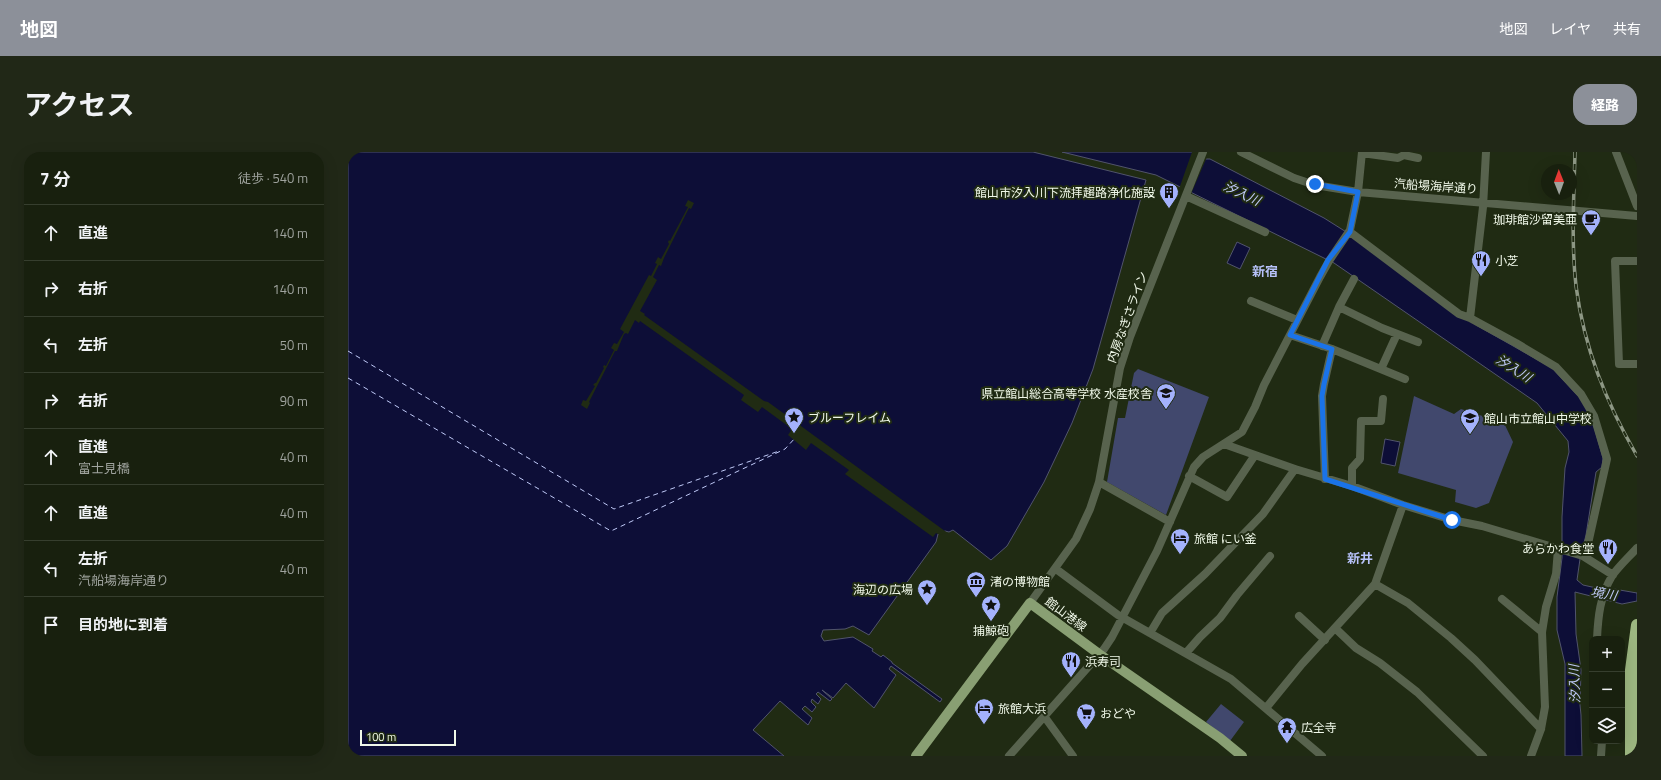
<!DOCTYPE html>
<html lang="ja">
<meta charset="utf-8">
<style>
:root{--surface:#18200e;--page:#212817;--text:#f1f3f6;--muted:#9fa39e;--line:#363e2e;--accent:#8c9099}
body{margin:0;font-family:"Titillium Web","Noto Sans JP",sans-serif;background:var(--page);color:var(--text)}
.controls{position:absolute;right:12px;bottom:12px;display:grid;overflow:hidden;border-radius:8px;box-shadow:0 4px 16px #0002}
.controls button{width:36px;height:36px;display:grid;place-items:center;padding:0;border:0;border-bottom:1px solid var(--line);background:var(--surface);color:var(--text);font:20px sans-serif}
.compass{position:absolute;left:1193px;top:12px;width:36px;height:36px;border-radius:50%;background:var(--surface);box-shadow:0 4px 16px #0002;rotate:359deg}
.scale{position:absolute;left:12px;bottom:10px;width:96px;box-sizing:border-box;padding-left:4px;border:2px solid #f0f8e9;border-top:0;font-size:11px;line-height:14px;white-space:nowrap;color:#f0f8e9;-webkit-text-stroke:3px #202b13;paint-order:stroke}
.stop{position:absolute;width:12px;height:12px;margin:-9px;border:3px solid #1a73e8;border-radius:50%;background:#fff}
.stop.end{background:#1a73e8;border-color:#fff;box-shadow:0 1px 4px #0008}
.list{margin:0;padding:0;list-style:none}
h2{display:flex;justify-content:space-between;align-items:center;height:52px;margin:0;padding:0 16px;font-size:17px}
h2 small{font-size:13px;font-weight:400;color:var(--muted)}
.list li{display:grid;grid-template-columns:26px 1fr auto;gap:12px;align-items:center;box-sizing:border-box;height:56px;padding:0 16px;border-top:1px solid var(--line)}
.list b{display:block;font-size:15px;white-space:nowrap}
.list p{margin:0;font-size:13px;white-space:nowrap;color:var(--muted)}
.list em{font-size:13px;font-style:normal;color:var(--muted)}
.icon{flex:none;width:22px;height:22px;fill:none;stroke:currentColor;stroke-width:2;stroke-linecap:round;stroke-linejoin:round}
.map{position:relative;flex:none;width:1289px;height:604px;overflow:hidden;border-radius:16px}
header{display:flex;align-items:center;gap:24px;box-sizing:border-box;height:56px;padding:0 20px;background:var(--accent);color:#fff}
header strong{font-size:19px}
nav{display:flex;gap:22px;margin-inline-start:auto;font-size:14px}
.intro{display:flex;align-items:center;justify-content:space-between;box-sizing:border-box;height:96px;padding:0 24px}
h1{margin:0;font-size:28px}
.button{padding:10px 18px;border-radius:16px;background:var(--accent);color:#fff;font-size:14px;font-weight:700}
main{display:flex;gap:24px;padding:0 24px}
aside{flex:1;background:var(--surface);border-radius:16px;box-shadow:0 4px 16px #0002}
.map>svg:first-child{display:block}
.green{fill:#41486d}
.water{fill:#0d0e37;stroke:#51546c}
.pier{fill:#202b13}
.lines{fill:none;stroke-linecap:round;stroke-linejoin:round}
.ferry{stroke:#c0caf8;stroke-width:1;stroke-dasharray:5 4;stroke-linecap:butt}
.minor{stroke:#58634e;stroke-width:8}
.major{stroke:#899f73;stroke-width:10}
.highway{stroke:#9db781;stroke-width:12}
.rail-casing{stroke:#8d9784;stroke-width:3.5}
.rail{stroke:#202b13;stroke-width:2;stroke-dasharray:6;stroke-linecap:butt}
.route{stroke:#1a73e8;stroke-width:5}
.labels{text-anchor:middle;dominant-baseline:central;stroke-width:4;stroke-linejoin:round;paint-order:stroke}
.street-label{font-size:12px;fill:#f0f8e9;stroke:#202b13}
.poi-label{font-size:12px;fill:#f0f8e9;stroke:#202b13;text-anchor:start}
.water-label{font-size:13px;font-style:italic;fill:#c0caf8;stroke:#202b13}
.neighbourhood-label{font-size:13px;font-weight:bold;fill:#b7c2fa;stroke:#202b13}
</style>
<header>
<strong>地図</strong>
<nav><a>地図</a><a>レイヤ</a><a>共有</a></nav>
</header>
<div class="intro"><h1>アクセス</h1><a class="button">経路</a></div>
<main>
<aside>
<h2>7 分<small>徒歩 · 540 m</small></h2>
<ul class="list">
<li><svg class="icon" aria-label="ahead" viewBox="0 0 24 24"><path d="M12 20V5M6 11l6-6 6 6"/></svg><div><b>直進</b></div><em>140 m</em></li>
<li><svg class="icon" aria-label="right" viewBox="0 0 24 24"><path d="M7 20v-9h11M14 6l5 5-5 5"/></svg><div><b>右折</b></div><em>140 m</em></li>
<li><svg class="icon" aria-label="left" viewBox="0 0 24 24"><path d="M17 20v-9H6M10 6l-5 5 5 5"/></svg><div><b>左折</b></div><em>50 m</em></li>
<li><svg class="icon" aria-label="right" viewBox="0 0 24 24"><path d="M7 20v-9h11M14 6l5 5-5 5"/></svg><div><b>右折</b></div><em>90 m</em></li>
<li><svg class="icon" aria-label="ahead" viewBox="0 0 24 24"><path d="M12 20V5M6 11l6-6 6 6"/></svg><div><b>直進</b><p>富士見橋</p></div><em>40 m</em></li>
<li><svg class="icon" aria-label="ahead" viewBox="0 0 24 24"><path d="M12 20V5M6 11l6-6 6 6"/></svg><div><b>直進</b></div><em>40 m</em></li>
<li><svg class="icon" aria-label="left" viewBox="0 0 24 24"><path d="M17 20v-9H6M10 6l-5 5 5 5"/></svg><div><b>左折</b><p>汽船場海岸通り</p></div><em>40 m</em></li>
<li><svg class="icon" aria-label="arrive" viewBox="0 0 24 24"><path d="M6 21V4h12l-3 4 3 4H6"/></svg><div><b>目的地に到着</b></div></li>
</ul>
</aside>
<div class="map">
<svg width="1289" height="604" viewBox="0 0 1289 604">
<rect width="100%" height="100%" fill="#202b13"/>
<path class="green" d="M790,217L861,245L818,363L759,330L770,266H777L786,221Z
M1066,244L1106,262L1113,257L1156,271L1165,290L1141,351L1128,356L1107,350L1108,338L1050,321Z
M873,552L896,570L882,589L858,570Z"/>
<path class="water" d="M0,0H685L798,28L745,217L724,271L696,330L659,394L643,408L605,378L601,380L597,379L590,382L588,390L521,483L505,474L497,477L475,478L473,484L476,489L505,485L525,497L524,499L533,505L535,503L544,510V511L594,547L592,550L543,514L541,517L548,523L526,556L498,531L485,546L474,538L484,547L482,549L470,540L468,542L473,547L470,552L464,547L463,550L468,555L464,560L457,554L454,557L464,566L460,573L432,549L405,578L436,604H0Z
M714,0H846L858,7H862L976,66L1003,83L1128,173L1204,216L1233,247L1243,264L1255,306L1254,315L1248,320L1238,383L1232,407L1229,428L1235,433L1262,439L1266,437L1289,441V449L1274,452L1227,440L1228,482L1233,518L1232,553L1233,563L1234,604H1217V512L1209,478V445L1214,406V365L1217,316L1221,300L1220,289L1189,251L986,111L808,23Z
M889,90L902,96L892,117L879,111Z
M1037,287L1052,290L1047,314L1033,311Z"/>
<path class="pier" d="M844,0H850L859,5L843,42L831,37Z
M340,48L346,51L343,57L341,56L316,106L313,114L311,113L305,125L309,128L292,159L297,162L296,163L416,249L420,250L601,382L597,381L592,383L588,381L585,385L497,322L501,318L463,291L458,298L440,283L444,277L414,255L410,260L393,248L396,243L292,169L291,171L287,168L280,182L278,181L276,182L269,199H267L241,250L242,251L239,257L233,253L235,248L238,249L247,234L245,233L247,231H248L256,216L255,215L256,213L258,214L266,198L263,196L266,191L269,192L276,180L272,177L301,123L303,124L309,112L307,111L310,105L313,107L321,92L320,90L321,88L322,89L340,55L337,54Z"/>
<g class="lines">
<path class="ferry" d="M0,199L266,357L431,299
M0,226L263,379L437,297L448,285"/>
<path class="minor" d="M893,0L946,26L967,33L1010,40L1289,64
M1138,0L1135,55L1122,166L1168,191L1208,215L1233,242L1246,264L1259,307L1237,405
M1268,0L1289,54
M1014,1L1050,6L1056,3L1070,6
M838,44L917,80
M1002,80L1111,162L1122,166
M1289,109H1267L1271,212H1289
M903,149L949,168
M991,155L1034,176L1070,190
M942,183L984,197L1057,227
M974,194L991,155L1006,127
M1033,217L1049,182
M876,292L947,317L1004,334L1055,353L1104,368L1134,374L1235,404L1265,423
M841,324L879,345L907,303
M977,327L974,244L976,232L984,197
M751,330L822,370
M1004,334V316L1012,307L1013,269H1033L1035,247
M708,417L770,463L883,527L974,604
M1027,432L1060,451L1103,486L1127,508L1193,577
M1154,447L1194,480
M682,451L728,387L742,357L751,330L772,216L782,185L855,0
M951,464L977,488
M987,476L1008,496L1032,511L1069,540L1135,604
M802,481L814,461L857,422L915,362L947,317
M1249,487C1250,465 1252,444 1264,424C1271,414 1281,405 1289,396
M838,501L852,485L872,466L889,443L922,404
M918,556L954,512L1027,432L1055,353
M696,564L725,604
M661,604L756,497L764,485L809,399L846,315L855,305L894,280L907,255L916,233L972,125L981,109L1002,78L1010,40L1014,0
M1183,604L1193,577L1197,555L1194,480L1198,455L1208,422L1210,397
M1253,604L1254,589"/>
<path class="major" d="M568,604L682,451L751,502L872,586L894,604"/>
<path class="highway" d="M1283,604V518L1289,473"/>
<defs>
<path id="rail" d="M1227,0C1226,45 1223,89 1228,134C1236,196 1258,250 1289,304"/>
</defs>
<use href="#rail" class="rail-casing"/>
<use href="#rail" class="rail"/>
</g>
<g class="lines">
<path class="route" d="M967,32L1010,40L1002,80L980,108L942,183L984,197L976,232L974,244L977,327L1104,368"/>
</g>
<defs>
<symbol id="building-pin" viewBox="-11 -11 22 30"><path d="M0 17L-7.5 6A9.5 9.5 0 1 1 7.5 6Z" fill="#a4b2fc" stroke="#202b13"/><path d="M-4-6H4V6H1V3H-1V6H-4ZM-2.5-4.3h1.7v1.8h-1.7ZM.8-4.3h1.7v1.8H.8ZM-2.5-1h1.7V.8h-1.7ZM.8-1h1.7V.8H.8Z" fill="#111"/></symbol>
<symbol id="cafe-pin" viewBox="-11 -11 22 30"><path d="M0 17L-7.5 6A9.5 9.5 0 1 1 7.5 6Z" fill="#a4b2fc" stroke="#202b13"/><path d="M-5.5-4.5H6V0H3Q3 3.5 0 3.5H-2.5Q-5.5 3.5-5.5 0ZM3-3.2v2h1.7v-2ZM-6 4.5H4V6H-6Z" fill="#111"/></symbol>
<symbol id="restaurant-pin" viewBox="-11 -11 22 30"><path d="M0 17L-7.5 6A9.5 9.5 0 1 1 7.5 6Z" fill="#a4b2fc" stroke="#202b13"/><path d="M-5-6h1v4h1v-4h1v4h1v-4h1v5L-1.5 .5V6h-2V.5L-5-1ZM5-6V6H3V1.5H1.5Q1.5-4 5-6Z" fill="#111"/></symbol>
<symbol id="school-pin" viewBox="-11 -11 22 30"><path d="M0 17L-7.5 6A9.5 9.5 0 1 1 7.5 6Z" fill="#a4b2fc" stroke="#202b13"/><path d="M0-5L7-2L0 1L-7-2ZM-4 1L0 2.5L4 1V4Q0 6-4 4Z" fill="#111"/></symbol>
<symbol id="sight-pin" viewBox="-11 -11 22 30"><path d="M0 17L-7.5 6A9.5 9.5 0 1 1 7.5 6Z" fill="#a4b2fc" stroke="#202b13"/><path d="M0-6L1.8-2.2L6-1.7L2.9 1.2L3.7 5.4L0 3.3L-3.7 5.4L-2.9 1.2L-6-1.7L-1.8-2.2Z" fill="#111"/></symbol>
<symbol id="hotel-pin" viewBox="-11 -11 22 30"><path d="M0 17L-7.5 6A9.5 9.5 0 1 1 7.5 6Z" fill="#a4b2fc" stroke="#202b13"/><path d="M-6-4.5h1.5V1H6V5H4.5V3h-9V5H-6ZM-4 0a1.8 1.8 0 1 1 3.6 0ZM.5 0V-2.5h3Q6-2.5 6 0Z" fill="#111"/></symbol>
<symbol id="museum-pin" viewBox="-11 -11 22 30"><path d="M0 17L-7.5 6A9.5 9.5 0 1 1 7.5 6Z" fill="#a4b2fc" stroke="#202b13"/><path d="M0-6L6-3V-2H-6V-3ZM-5-1h2V3h-2ZM-1-1h2V3h-2ZM3-1h2V3H3ZM-6 4H6V6H-6Z" fill="#111"/></symbol>
<symbol id="supermarket-pin" viewBox="-11 -11 22 30"><path d="M0 17L-7.5 6A9.5 9.5 0 1 1 7.5 6Z" fill="#a4b2fc" stroke="#202b13"/><path d="M-6-5.5h2.5l.6 2H6L4.5 2H-2.5L-4.4-4H-6ZM-1.5 3.2a1.3 1.3 0 1 0 .1 0ZM3 3.2a1.3 1.3 0 1 0 .1 0Z" fill="#111"/></symbol>
<symbol id="temple-pin" viewBox="-11 -11 22 30"><path d="M0 17L-7.5 6A9.5 9.5 0 1 1 7.5 6Z" fill="#a4b2fc" stroke="#202b13"/><path d="M0-6L5-2H3V0L6.5 2.5H4V6H1.5V3h-3V6H-4V2.5H-6.5L-3 0V-2H-5Z" fill="#111"/></symbol>
</defs>
<g fill-rule="evenodd">
<use href="#building-pin" x="810" y="29" width="22" height="30"/>
<use href="#cafe-pin" x="1232" y="56" width="22" height="30"/>
<use href="#restaurant-pin" x="1122" y="97" width="22" height="30"/>
<use href="#school-pin" x="807" y="230" width="22" height="30"/>
<use href="#sight-pin" x="435" y="254" width="22" height="30"/>
<use href="#school-pin" x="1111" y="255" width="22" height="30"/>
<use href="#hotel-pin" x="821" y="375" width="22" height="30"/>
<use href="#restaurant-pin" x="1249" y="385" width="22" height="30"/>
<use href="#museum-pin" x="617" y="418" width="22" height="30"/>
<use href="#sight-pin" x="568" y="426" width="22" height="30"/>
<use href="#sight-pin" x="632" y="442" width="22" height="30"/>
<use href="#restaurant-pin" x="712" y="498" width="22" height="30"/>
<use href="#hotel-pin" x="625" y="545" width="22" height="30"/>
<use href="#supermarket-pin" x="727" y="550" width="22" height="30"/>
<use href="#temple-pin" x="928" y="564" width="22" height="30"/>
</g>
<g class="labels">
<g class="street-label">
<text transform="translate(1088 34) rotate(4)">汽船場海岸通り</text>
<text transform="translate(779 165) rotate(-70)">内房なぎさライン</text>
<text transform="translate(718 462) rotate(37)">館山港線</text>
</g>
<g class="poi-label">
<text x="807" y="40" text-anchor="end">館山市汐入川下流拝趨路浄化施設</text>
<text x="1229" y="67" text-anchor="end">珈琲館沙留美亜</text>
<text x="1147" y="108">小芝</text>
<text x="804" y="241" text-anchor="end">県立館山総合高等学校 水産校舎</text>
<text x="460" y="265">ブルーフレイム</text>
<text x="1136" y="266">館山市立館山中学校</text>
<text x="846" y="386">旅館 にい釜</text>
<text x="1246" y="396" text-anchor="end">あらかわ食堂</text>
<text x="642" y="429">渚の博物館</text>
<text x="565" y="437" text-anchor="end">海辺の広場</text>
<text x="643" y="478" text-anchor="middle">捕鯨砲</text>
<text x="737" y="509">浜寿司</text>
<text x="650" y="556">旅館大浜</text>
<text x="752" y="561">おどや</text>
<text x="953" y="575">広全寺</text>
</g>
<g class="water-label">
<text transform="translate(894 41) rotate(25)">汐入川</text>
<text transform="translate(1166 216) rotate(32)">汐入川</text>
<text transform="translate(1256 441) rotate(10)">境川</text>
<text transform="translate(1226 532) rotate(-92)">汐入川</text>
</g>
<g class="neighbourhood-label">
<text x="917" y="119">新宿</text>
<text x="1012" y="406">新井</text>
</g>
</g>
</svg>
<div class="controls">
<button>+</button>
<button>−</button>
<button><svg class="icon" aria-label="layers" viewBox="0 0 24 24"><path d="M12 4l9 5-9 5-9-5zM3 14l9 5 9-5"/></svg></button>
</div>
<svg class="compass" viewBox="-18 -18 36 36"><path d="M0-13l5 13h-10z" fill="#e53935"/><path d="M0 13l5-13h-10z" fill="#9fa39e"/></svg>
<div class="scale">100 m</div>
<div class="stop" style="left:1104px;top:368px"></div>
<div class="stop end" style="left:967px;top:32px"></div>
</div>
</main>
